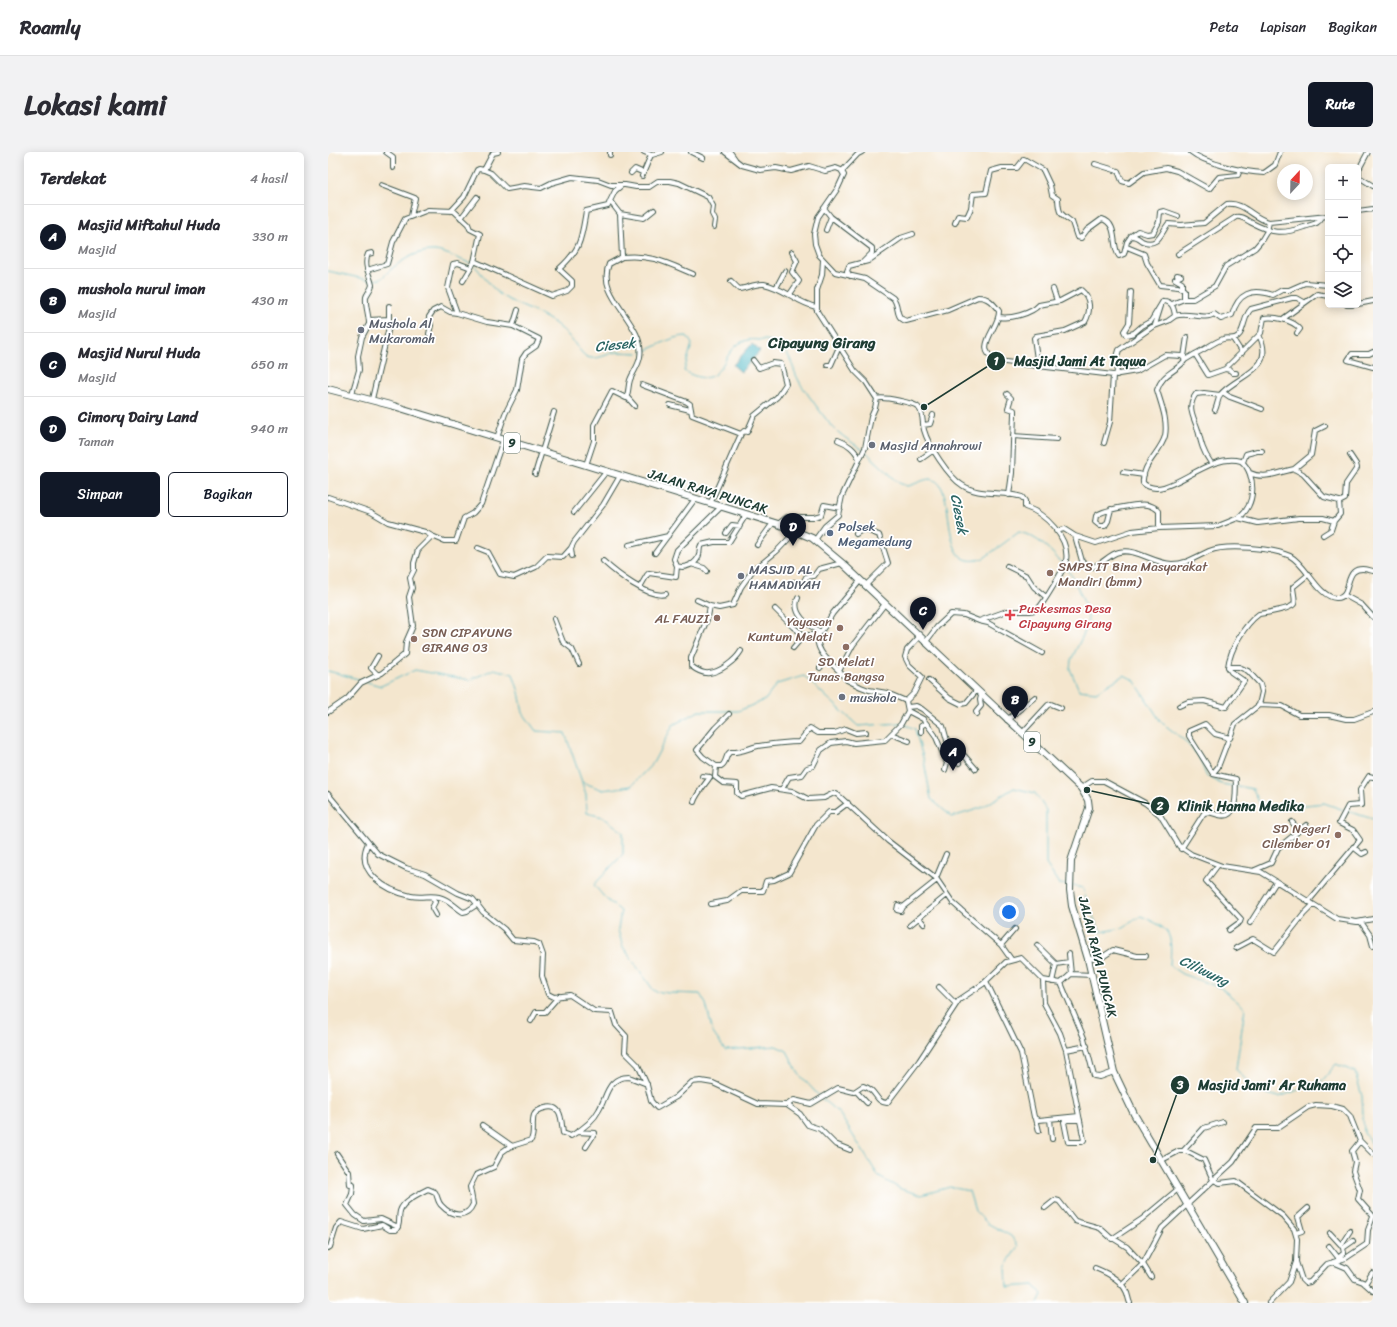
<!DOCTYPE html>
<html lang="id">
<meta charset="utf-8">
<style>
:root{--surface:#fff;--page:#f2f2f3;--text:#2b2b33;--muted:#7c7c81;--line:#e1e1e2;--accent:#111827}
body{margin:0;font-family:Sriracha,sans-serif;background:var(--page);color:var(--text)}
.controls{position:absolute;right:12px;top:12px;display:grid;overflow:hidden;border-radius:6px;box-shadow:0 2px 10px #0003}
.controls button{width:36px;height:36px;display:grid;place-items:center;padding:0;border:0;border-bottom:1px solid var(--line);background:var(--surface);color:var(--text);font:20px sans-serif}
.compass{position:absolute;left:949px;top:12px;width:36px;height:36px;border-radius:50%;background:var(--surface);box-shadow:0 2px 10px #0003;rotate:22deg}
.you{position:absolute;left:681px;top:760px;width:14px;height:14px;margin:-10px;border:3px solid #fff;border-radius:50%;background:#1a73e8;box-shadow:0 0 0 6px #1a73e833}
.badge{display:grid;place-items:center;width:26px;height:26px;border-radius:50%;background:var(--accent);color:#fff;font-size:13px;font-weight:700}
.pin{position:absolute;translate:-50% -33px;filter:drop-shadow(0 1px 2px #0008)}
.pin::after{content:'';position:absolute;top:21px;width:14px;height:12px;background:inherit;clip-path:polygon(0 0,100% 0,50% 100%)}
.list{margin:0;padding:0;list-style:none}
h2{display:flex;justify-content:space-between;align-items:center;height:52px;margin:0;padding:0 16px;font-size:17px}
h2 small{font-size:13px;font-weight:400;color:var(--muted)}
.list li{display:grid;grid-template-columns:26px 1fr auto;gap:12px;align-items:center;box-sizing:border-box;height:64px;padding:0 16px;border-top:1px solid var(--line)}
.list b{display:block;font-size:15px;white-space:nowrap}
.list p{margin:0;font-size:13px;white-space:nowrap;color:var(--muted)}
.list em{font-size:13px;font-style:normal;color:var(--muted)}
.actions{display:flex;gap:8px;padding:12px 16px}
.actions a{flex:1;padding:9px 0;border:1px solid var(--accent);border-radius:6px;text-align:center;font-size:14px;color:var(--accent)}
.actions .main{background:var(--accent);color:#fff}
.icon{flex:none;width:22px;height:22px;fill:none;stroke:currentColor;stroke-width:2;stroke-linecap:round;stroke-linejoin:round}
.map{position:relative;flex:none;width:1045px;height:1151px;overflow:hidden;border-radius:6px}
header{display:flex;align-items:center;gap:24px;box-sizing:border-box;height:56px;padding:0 20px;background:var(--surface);border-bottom:1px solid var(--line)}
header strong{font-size:19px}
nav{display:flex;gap:22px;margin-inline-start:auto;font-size:14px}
.intro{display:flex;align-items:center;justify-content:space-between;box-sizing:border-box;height:96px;padding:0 24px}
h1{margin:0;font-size:28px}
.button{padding:10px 18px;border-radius:6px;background:var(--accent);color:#fff;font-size:14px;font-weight:700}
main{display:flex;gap:24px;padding:0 24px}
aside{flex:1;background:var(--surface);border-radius:6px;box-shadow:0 2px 10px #0003}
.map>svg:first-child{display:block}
.water{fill:#43b2bf;stroke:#31787a}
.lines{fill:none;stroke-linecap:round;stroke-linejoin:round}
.stream{stroke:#43b2bf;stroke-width:1}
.minor-casing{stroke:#3f564b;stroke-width:6}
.highway-casing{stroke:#3f564b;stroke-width:8}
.minor{stroke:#fff;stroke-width:4}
.highway{stroke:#fff;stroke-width:6}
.worship-dot{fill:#6b7280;stroke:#fff;stroke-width:1.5}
.service-dot{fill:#5c6f8a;stroke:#fff;stroke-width:1.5}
.education-dot{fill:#8d6e63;stroke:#fff;stroke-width:1.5}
.health-dot{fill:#e0444e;stroke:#fff;stroke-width:1.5}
.labels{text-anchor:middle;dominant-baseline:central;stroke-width:3.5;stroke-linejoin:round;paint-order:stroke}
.shield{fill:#fff;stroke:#627771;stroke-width:1}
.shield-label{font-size:12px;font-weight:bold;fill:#1f3d34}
.worship-label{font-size:13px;fill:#5b616d;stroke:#fff;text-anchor:start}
.street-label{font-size:13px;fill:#1f3d34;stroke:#fff}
.service-label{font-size:13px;fill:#4e5e75;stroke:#fff;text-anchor:start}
.education-label{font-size:13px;fill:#785e54;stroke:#fff;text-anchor:end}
.health-label{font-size:13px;fill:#be3a42;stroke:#fff;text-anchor:start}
.water-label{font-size:14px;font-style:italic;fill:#2c6665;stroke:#fff}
.quarter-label{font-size:15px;font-weight:bold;fill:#1f3d34;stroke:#fff}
.leader{fill:none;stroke:#1f3d34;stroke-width:1.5}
.callout-dot{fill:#1f3d34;stroke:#fff;stroke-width:1.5}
.mark-label{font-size:12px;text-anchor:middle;font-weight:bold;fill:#fff}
.callout-label{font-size:14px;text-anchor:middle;font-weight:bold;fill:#1f3d34;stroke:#fff;stroke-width:3.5;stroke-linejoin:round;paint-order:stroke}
</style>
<header>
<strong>Roamly</strong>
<nav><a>Peta</a><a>Lapisan</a><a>Bagikan</a></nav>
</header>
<div class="intro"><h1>Lokasi kami</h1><a class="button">Rute</a></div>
<main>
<aside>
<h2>Terdekat<small>4 hasil</small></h2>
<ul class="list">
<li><span class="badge">A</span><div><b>Masjid Miftahul Huda</b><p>Masjid</p></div><em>330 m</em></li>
<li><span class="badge">B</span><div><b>mushola nurul iman</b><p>Masjid</p></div><em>430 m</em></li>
<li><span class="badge">C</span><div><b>Masjid Nurul Huda</b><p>Masjid</p></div><em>650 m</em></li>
<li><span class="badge">D</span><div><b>Cimory Dairy Land</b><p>Taman</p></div><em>940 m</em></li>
</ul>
<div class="actions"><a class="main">Simpan</a><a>Bagikan</a></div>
</aside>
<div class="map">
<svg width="1045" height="1151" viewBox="0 0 1045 1151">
<rect width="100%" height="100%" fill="#fff"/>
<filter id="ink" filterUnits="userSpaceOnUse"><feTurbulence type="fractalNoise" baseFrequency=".025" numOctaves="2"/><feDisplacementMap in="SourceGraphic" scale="8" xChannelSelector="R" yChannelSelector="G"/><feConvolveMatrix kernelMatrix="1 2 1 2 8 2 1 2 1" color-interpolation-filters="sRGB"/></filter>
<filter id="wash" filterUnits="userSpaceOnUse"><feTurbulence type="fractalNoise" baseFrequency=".012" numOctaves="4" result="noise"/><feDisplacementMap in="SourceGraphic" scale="16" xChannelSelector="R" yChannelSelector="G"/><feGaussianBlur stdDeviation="0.9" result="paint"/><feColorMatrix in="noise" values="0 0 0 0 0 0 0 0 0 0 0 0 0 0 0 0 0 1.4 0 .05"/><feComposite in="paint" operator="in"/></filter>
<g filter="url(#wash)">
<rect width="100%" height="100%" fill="#f4e6ce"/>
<path class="water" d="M424,192L432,199L413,220L405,213Z"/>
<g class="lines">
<path class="stream" d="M147,114C156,124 163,136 174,144C195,157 217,161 235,178C242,184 254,203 259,205C269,209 280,201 289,200C296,200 303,201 310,201
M0,119L41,128
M44,128L53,127C66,113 86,98 107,99C118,100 132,108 142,111
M314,200C329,195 343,184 359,184L364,192L356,219C404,246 388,182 431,188C435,188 441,188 446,190C463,197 463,215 471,229C473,234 478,239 481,244C490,256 499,270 510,280C517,286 526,292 534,297
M537,299L571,331L579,334C586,333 596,327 602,327C633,330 606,425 656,406L691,380C709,384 723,398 735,413
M737,416L745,425L758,455L760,465L759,475L743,508L742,517L751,538L768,540L796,523L806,528L833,570L856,588L871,605L878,623L893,632L906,634
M0,519L34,528
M39,530L53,534L87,518L142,528L166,517L185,522L191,540L195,561L208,579L237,581L254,630L275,638L303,634L325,611L345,573L371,559H410L437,548L449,532L476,524L530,574L572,571
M575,572L587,577L596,609L603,647L624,665L653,656L686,636L707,641L718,658V712L731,732L740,733
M254,631L258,642L259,661L275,665L295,680V702L266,733L278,747L293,759L290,778L295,795L326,839L341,841L372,842L378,852L385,881L397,898L448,894L459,899L471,922L492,945
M909,634L925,637L931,650L942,657L996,651L1016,658
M1019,659L1045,667
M745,734L755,736L760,755L773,780L794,776L813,764C844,778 844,780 842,814L854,822L893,836L917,856L908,917L928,939L951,945L994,929L1008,912L1027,920L1034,944L1036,981L1045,993
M494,947L511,961L551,1025L573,1037L593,1043L622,1035L641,1039L647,1059L659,1071L683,1084L690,1094L678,1113L679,1135L706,1133L714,1142L710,1151"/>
</g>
</g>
<g filter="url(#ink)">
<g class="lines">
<defs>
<path id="minor" d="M58,0L65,5V16
M316,0L324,3L334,0
M363,0L375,6
M397,0L414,13L432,18L448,16L463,19L481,14L497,19L508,16L513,18L516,23L510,36L490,65L486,82L487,92L491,103L507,120L537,127L565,146C572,154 566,165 578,169L620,158L650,145C660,145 665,151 671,159C672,176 643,196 669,209L785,223L809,219L837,203L854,204L857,208C849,220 835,220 829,238C833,252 840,268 837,284C833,300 813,313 815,331C838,352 878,299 913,309C929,322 928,355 910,366
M402,0L407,7
M863,0C878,12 917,20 936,21L947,13L952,0
M1040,0L1031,17V25L1045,34
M282,3V0
M767,12L790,19L794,29L801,31L816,20L838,16L849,19L881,37L891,25L910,23L912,17
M156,18L163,21L179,37L196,34L213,36L223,31L244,25L270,28L283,33H297L308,35H321L330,29H342L351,31L380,45L385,54L384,62L387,68L386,75
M514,19L530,2L534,0
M303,21L307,17L316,21
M314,24L323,3
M53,33L87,46L83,64
M294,33L287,39L282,49L292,62L294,105C323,102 339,111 365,122
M496,56L503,65L544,96V101L534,111
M123,59L136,45L149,18L151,17L156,18L165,1L170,0
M1030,59L1045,57
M292,62L316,66L326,58
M133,66L149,45
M627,71L630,64L639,65L643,56L645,42L658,41L663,19L674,16H689L696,7L715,18L722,33L724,43L730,47C731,63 732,61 744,70L749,85L753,86L759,78L774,67C791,72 783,94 791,104L796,102L799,90L803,84C808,84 810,86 814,89C830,96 833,81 840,72L853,73L876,71L899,52C916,50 925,66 941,70L1000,64
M498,78L503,65
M803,84L810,79L819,82L825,81L831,70L832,60L836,59L850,64
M799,95L816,102L819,111L832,133L850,135L856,138V147L844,152
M850,102L908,65C913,64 917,67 922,70C943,81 953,83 976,75C984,72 990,73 994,65
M146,109L224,144L239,139L244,134V129L231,117C253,97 253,88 258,59L280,54L282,49
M39,118L59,112L65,90L77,67L100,58L126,59L140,72L142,77L152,82L146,110L143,116L130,111L125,112L120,136L128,158L129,161L159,170L185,174L211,187L208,194L198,201L194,207L189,238L177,262L169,286
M849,123L853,124L847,127L854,131V137
M522,124L519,119L521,114L540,109L573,86L585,82
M135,129L143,116
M403,129L411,137C419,136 428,131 436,132C456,136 469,151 488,155
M448,136L457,119
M725,137L729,149
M803,140L801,171L796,179L798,183L806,181L814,174L823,169L835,149
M462,142L471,129L464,120L469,109L464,100
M856,147H865L887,134L898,114L927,96L933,89L939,79L941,70
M1030,152L1045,149
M1019,153H1024
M847,164C859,159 877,169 886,162L893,167L904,163C910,141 924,136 945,143L954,138H961L977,131L1000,133
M671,165C682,167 703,162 711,153L732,149L753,138C763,146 763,159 757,170L737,179L708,184L706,186L710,214
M956,166L989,142L1000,144
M41,168L61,167
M827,173L833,154
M185,174L190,158
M101,182L103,173L101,165L105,159L113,155L122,160L129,161
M905,187L914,201
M1045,200L1041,202H1024L1020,208L1045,215
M867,202C876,198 886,190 895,187C901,185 907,189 912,182C917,174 916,164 923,157L964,146H969L976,150
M856,205L859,185
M857,208L867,202L880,223L897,217L902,218L905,221H908
M499,213H503L511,195
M897,217L933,181L936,166C946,164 965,168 972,177L969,181
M789,223L788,208L791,198L824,175L840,169L847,164C846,156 844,149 835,149
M314,233L359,250L362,252L364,263L413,282
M896,241L902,245L934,257
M24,242L31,218L30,204L34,185L41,172C41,163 37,154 38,145C39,141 43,138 44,133C42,123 35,113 40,102L44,101
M679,242L683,246L680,256L686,258V261L684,321L681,343
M299,245L307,254
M44,247L61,175V154
M549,247C554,244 587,251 590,255C596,261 594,271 596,278C600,293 621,325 634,333C651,345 675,338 694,345L697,349V355C717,361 742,386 738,409C736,418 716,450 710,457L702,459H679L651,469L636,463L623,462L609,475L597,491
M342,253L362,258
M887,258C889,254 890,247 892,243C908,223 949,219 931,183
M595,273L602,272L605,263
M685,284L729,287
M510,288C519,291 528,298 531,307
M776,291L782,270L785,223
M593,307L607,297
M915,310L918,302L929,299H934
M883,311C875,300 873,291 870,278C866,265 858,255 868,242L876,241L892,243
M258,313L266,289V273L284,239L298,246C301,240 300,234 302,228C305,220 311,213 312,205C318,171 267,145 281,112L294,105
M966,317L983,303L987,279L997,274
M795,320L816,323
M922,321C936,328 952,320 966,317L975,322L996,345L1011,349L1012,362L1006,369L1003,378L995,383
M207,322L226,260
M0,345L43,360L60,370L97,380L104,384
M1011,350L1017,347L1018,332L1029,316L1028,312L1022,303
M382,352L413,282L416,279L419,280L426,264L449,245L458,232L453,212L445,211L431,216L425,208
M393,355L349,398L346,407L349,414C357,417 369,412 371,403C372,399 371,396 373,393L386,390H401L418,363
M783,357L780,369L777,374H772L767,370L768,364C773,358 812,351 820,353C825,354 828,356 831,359V376L890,374L910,366L930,371L971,366H995L1006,369
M246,360L278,320
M450,372L459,365H486L493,363L496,353L512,356
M728,379L736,377L747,384L754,409L764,415C774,413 781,402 791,400C809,396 826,412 844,412C858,412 868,405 881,399C898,392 945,396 962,404C978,412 990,445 1008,446C1028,447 1010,408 1045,419
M398,381L404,373L412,374
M528,382L535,377L551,383L560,411L537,434
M747,384L768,391L804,379L831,376
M487,388L497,374L510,363L514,344L537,296L543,265L547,256L549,247L538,230L527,219L489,159V138L494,123L495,108
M301,393L340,384
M429,393L445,371
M150,396L160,400L172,422L186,425L208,415L219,404L235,405L243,396
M327,401L367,347
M244,404L243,396L246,390L275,353L292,324
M275,409C288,421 321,447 338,442
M363,412L376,416L379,419
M679,414L699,424L706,435L718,445
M465,430L475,431L478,425L486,424L491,417L514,411
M312,435L319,423L321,421L348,425L349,414
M1016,443L1034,453L1045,465
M470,446C463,461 480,474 493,480
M369,448L382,454
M447,457L465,475L476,483
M226,467L235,490L244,497L251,512
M651,469L660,471L714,501
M491,482C485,497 501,509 511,519L525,493L556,453
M465,496L476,483H488L493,480L505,461L532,429
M413,499C407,509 392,520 381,521C375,522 367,517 363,514V506L380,465L382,454L391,456L405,453L413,435L427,415L432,413L449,399L468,379
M492,516L499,507
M511,519L519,528L533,535L541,538L559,541L578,549
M50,523L43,516L50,504
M601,528L621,546L633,552L638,551L648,539
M578,549L586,541L594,525L581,513L577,505L579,498L591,485
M931,553L954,554L971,563H1001L1018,567H1026L1045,560
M851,554L860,550L876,549L898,555L916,529L903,520L900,515
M580,555L588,554L594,557L615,574L620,592L631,611
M580,559L595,567L607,583L619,611L617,618
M0,560L19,547L33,531L54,521L77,502L78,490L85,474L81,445L84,436L82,426L86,418V411L90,398L104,384L116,389H128L136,366L145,361L153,352L175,288
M649,562L648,560L653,554L652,548L653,544
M679,568L707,545
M593,580V574L598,571
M694,581L720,553L723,552L733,556
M563,582L581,589
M623,596L634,601L648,617
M388,614H393C399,611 397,603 402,600C413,601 420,596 430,594C444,592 457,590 471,590L482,576L490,581H507L518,577L528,581L538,580
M885,621L890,615L901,586
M374,624L382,625
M387,625L395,631L409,632V641L413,644L443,636L464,639L480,647L496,646L506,641L510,643L560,689L608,726L625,751L673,793L683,807
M387,625L388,614L375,605L369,598L387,576L401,562
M753,636L764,629H776L817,651L832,663L851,694L863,702L894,714L933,720L1009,767L1029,770L1045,767
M454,637L461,625L474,623L479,616L485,614L493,598L503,591L518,589L526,591L557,588L573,572L580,559L578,549
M0,642L50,702L78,716L97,722L130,741L145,747L155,760L176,777L185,788L206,790L211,792L215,803L214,824L220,842L226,845L242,843L266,859L284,860L288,873L298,884L297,900L310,913L319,933L323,949L329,956L348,945L364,930L373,929L385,931L430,952L459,953L466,948L483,952L510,936L526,940L535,934C550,938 546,950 559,951L591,909L631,848L655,832L678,810L693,806L715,828L733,831L743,822L764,823
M366,650C367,644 378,631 382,625
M964,670L971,679
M40,691C26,720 59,739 83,744C93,746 102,743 111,745C121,747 127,755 135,760L139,759L150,752
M1025,695L1034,702L1038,700
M853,697L876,661C882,659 886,662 891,663C911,668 907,640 908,627L885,622L861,584V579L877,572L887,582L902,586L907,572L931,553L934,540L932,532L920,519L911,515H900C902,497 917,472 931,462C938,461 963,457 966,452C968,448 965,440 965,435L981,422
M890,713L878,729L913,767L912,770L901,778
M927,718L943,711L950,696L978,673
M608,726L618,702
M104,745L107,750L104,756L108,763
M980,750L1032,688L1025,678L1011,671L1020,654L1033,653L1032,638L1041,624L1045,625
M383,752L399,749L413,739H435L438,729L446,728L461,721L488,673L501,660H508L520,651
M575,755L570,753L569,758L573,759L575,755L609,728
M591,766L596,772
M1033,770L1042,783L1045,794
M922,771L948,730
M582,773L619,743
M673,793L687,777
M709,793L728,812
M908,796L925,787L946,800L976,762L985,753
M741,802L743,822
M760,807L773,806L785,798L809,804H818
M658,829L693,901L706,965L711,968L751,964L738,898L732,881L716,851L715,828
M724,830L728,812L741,810
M733,831L756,886L766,924L772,925L786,920
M611,835L628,852
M203,869L208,860H217L231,844
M738,898L759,894
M528,939L539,951
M459,953L472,962L480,973L492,977L507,992L522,998
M751,964L756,988L754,990H740L736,970L739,968H752
M708,967L711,979
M722,967L724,987
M154,973L184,994
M249,980L267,981L258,995
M1032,989L1024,999L1027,1010L1025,1019L1032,1038L1030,1047L1045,1064
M856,998L876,976L895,970
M9,1002L21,1020L22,1033H25L24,1042L19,1053L27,1063L36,1069L53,1067L70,1075
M834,1008L851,999H858L876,1008L885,1028L892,1031L908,1029L955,1064L966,1077L969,1087L968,1110L974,1128L977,1131L982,1130L999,1112L1018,1106L1039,1092L1040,1078L1045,1065
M717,1056L727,1048L731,1049L747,1069L772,1076L784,1087L814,1067L850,1037
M968,1081L974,1079L970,1065L980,1056
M1002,1081L1013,1093
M786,1087L799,1095L815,1112L793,1133
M1001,1094L1012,1108
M0,1096L2,1095L8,1076L13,1070L35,1077L54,1073L62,1078H68C73,1072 70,1067 72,1059C75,1049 90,1042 100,1037L107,1040C110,1044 109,1050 114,1054C123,1064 139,1067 145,1052L142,1035L148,1023L166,1015L174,1000L181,995L203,988C207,980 203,971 206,963C208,959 213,957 217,956C235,951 233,970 235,981L243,984C253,978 266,968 271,958C279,945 279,925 301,925L319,932
M1015,1096L1013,1093L1022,1079
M1010,1106L1016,1101L1015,1096L1025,1089
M1005,1110L1019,1116L1027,1127L1035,1130L1045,1139
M767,1116C777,1120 793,1128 798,1139C800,1142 800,1147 802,1151
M823,1125L815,1112L834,1076L905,1010L928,976H949L980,955L988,953L1004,954L1015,957L1022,964L1032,989L1045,1002
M1037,1132L1044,1121
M941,1151L961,1130L968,1110"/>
<path id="highway" d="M0,237L66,254L450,372L484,386L514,411L753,636L760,648L761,656L743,709L742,738L744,754L760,807L786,920L806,962L917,1151"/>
</defs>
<use href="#minor" class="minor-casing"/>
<use href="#highway" class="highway-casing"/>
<use href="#minor" class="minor"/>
<use href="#highway" class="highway"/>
</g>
</g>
<g class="worship-dot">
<circle cx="33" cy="178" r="4"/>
<circle cx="544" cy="293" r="4"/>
<circle cx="413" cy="424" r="4"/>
<circle cx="514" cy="545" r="4"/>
</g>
<circle class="service-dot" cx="502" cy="381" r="4"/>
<g class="education-dot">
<circle cx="722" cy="421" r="4"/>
<circle cx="389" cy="466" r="4"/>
<circle cx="512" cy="476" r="4"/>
<circle cx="86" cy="487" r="4"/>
<circle cx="518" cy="495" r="4"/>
<circle cx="1010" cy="683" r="4"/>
</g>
<path class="health-dot" d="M680 457h4v4h4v4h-4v4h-4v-4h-4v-4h4z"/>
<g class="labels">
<g class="shield">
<rect x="176" y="281" width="16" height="20" rx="3"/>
<rect x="696" y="580" width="16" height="20" rx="3"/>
</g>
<g class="shield-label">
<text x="184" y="291">9</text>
<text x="704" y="590">9</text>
</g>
<g class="worship-label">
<text x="41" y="171">Mushola Al<tspan x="41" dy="15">Mukaromah</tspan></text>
<text x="552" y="293">Masjid Annahrowi</text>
<text x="421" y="417">MASJID AL<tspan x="421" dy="15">HAMADIYAH</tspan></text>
<text x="522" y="545">mushola</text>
</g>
<g class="street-label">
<text transform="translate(380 339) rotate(17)">JALAN RAYA PUNCAK</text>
<text transform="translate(770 805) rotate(76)">JALAN RAYA PUNCAK</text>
</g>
<g class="service-label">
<text x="510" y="374">Polsek<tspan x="510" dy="15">Megamedung</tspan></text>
</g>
<g class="education-label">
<text x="730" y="414" text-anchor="start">SMPS IT Bina Masyarakat<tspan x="730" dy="15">Mandiri (bmm)</tspan></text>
<text x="381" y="466">AL FAUZI</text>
<text x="504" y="469">Yayasan<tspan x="504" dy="15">Kuntum Melati</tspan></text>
<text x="94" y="480" text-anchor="start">SDN CIPAYUNG<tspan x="94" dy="15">GIRANG 03</tspan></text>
<text x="518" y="509" text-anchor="middle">SD Melati<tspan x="518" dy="15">Tunas Bangsa</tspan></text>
<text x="1002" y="676">SD Negeri<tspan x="1002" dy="15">Cilember 01</tspan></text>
</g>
<g class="health-label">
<text x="691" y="456">Puskesmas Desa<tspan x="691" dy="15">Cipayung Girang</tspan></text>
</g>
<g class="water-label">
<text transform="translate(287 193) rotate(-6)">Ciesek</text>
<text transform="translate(631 362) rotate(79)">Ciesek</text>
<text transform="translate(876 819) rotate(26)">Ciliwung</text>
</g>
<g class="quarter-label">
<text x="494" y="191">Cipayung Girang</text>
</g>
</g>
<path class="leader" d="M596 255L668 209M759 638L832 654M825 1008L852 933"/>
<g class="callout-dot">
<circle cx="596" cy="255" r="4"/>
<circle cx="759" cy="638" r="4"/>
<circle cx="825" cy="1008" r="4"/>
<circle cx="668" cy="209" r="10"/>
<circle cx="832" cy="654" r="10"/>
<circle cx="852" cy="933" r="10"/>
</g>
<g class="mark-label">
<text x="668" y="213">1</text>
<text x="832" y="658">2</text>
<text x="852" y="937">3</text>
</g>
<g class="callout-label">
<text x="752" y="214">Masjid Jami At Taqwa</text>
<text x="913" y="659">Klinik Hanna Medika</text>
<text x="944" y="938">Masjid Jami' Ar Ruhama</text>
</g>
</svg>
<div class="controls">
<button>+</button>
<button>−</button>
<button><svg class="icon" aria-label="locate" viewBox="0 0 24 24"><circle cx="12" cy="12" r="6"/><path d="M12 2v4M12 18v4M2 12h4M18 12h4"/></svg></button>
<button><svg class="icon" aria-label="layers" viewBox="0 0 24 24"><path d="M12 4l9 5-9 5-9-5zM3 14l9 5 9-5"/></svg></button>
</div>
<svg class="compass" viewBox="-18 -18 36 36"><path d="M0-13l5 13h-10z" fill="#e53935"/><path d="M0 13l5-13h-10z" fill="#7c7c81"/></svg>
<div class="you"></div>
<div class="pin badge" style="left:625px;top:619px">A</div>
<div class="pin badge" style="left:687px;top:567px">B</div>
<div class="pin badge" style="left:595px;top:478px">C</div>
<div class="pin badge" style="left:465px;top:394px">D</div>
</div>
</main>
